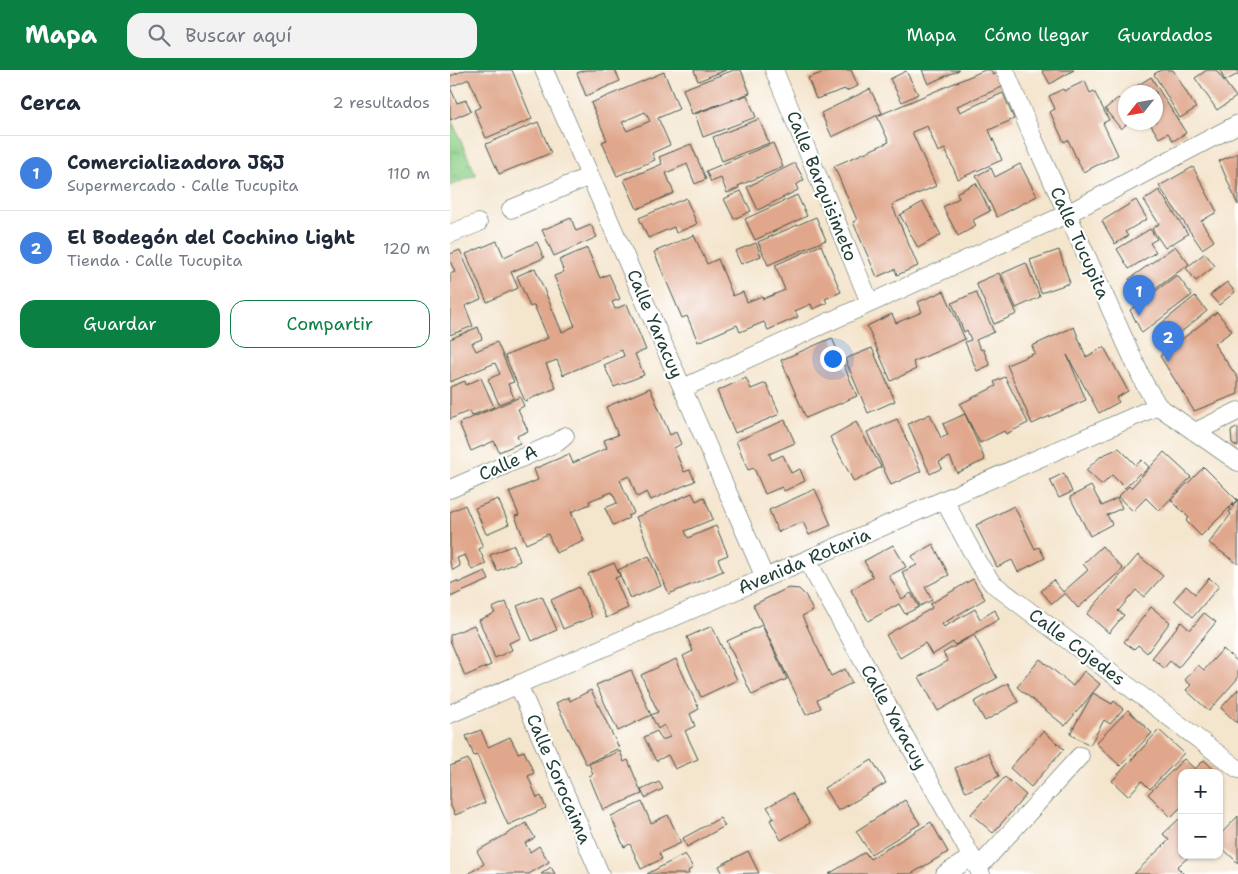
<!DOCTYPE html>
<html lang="es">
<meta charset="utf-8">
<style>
:root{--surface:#fff;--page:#f2f2f3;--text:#1f2937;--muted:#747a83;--line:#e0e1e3;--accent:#0b8043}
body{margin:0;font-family:"Shantell Sans",sans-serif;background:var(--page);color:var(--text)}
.controls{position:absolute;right:15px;bottom:15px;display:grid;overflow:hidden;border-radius:10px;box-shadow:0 1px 4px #0004}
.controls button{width:45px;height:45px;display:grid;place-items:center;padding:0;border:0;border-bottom:1px solid var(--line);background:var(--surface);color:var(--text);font:25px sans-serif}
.compass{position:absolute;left:668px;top:15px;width:45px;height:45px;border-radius:50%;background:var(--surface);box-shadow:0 1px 4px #0004;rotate:239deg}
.you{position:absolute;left:382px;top:288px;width:18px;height:18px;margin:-12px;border:4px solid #fff;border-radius:50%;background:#1a73e8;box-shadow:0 0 0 8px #1a73e833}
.badge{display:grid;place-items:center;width:32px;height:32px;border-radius:50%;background:var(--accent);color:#fff;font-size:16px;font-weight:700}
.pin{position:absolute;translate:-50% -41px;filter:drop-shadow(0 1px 2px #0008)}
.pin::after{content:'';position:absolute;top:26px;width:18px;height:15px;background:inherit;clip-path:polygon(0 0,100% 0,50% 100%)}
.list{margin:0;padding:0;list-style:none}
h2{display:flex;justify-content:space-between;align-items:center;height:65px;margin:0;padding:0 20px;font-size:21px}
h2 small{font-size:16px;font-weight:400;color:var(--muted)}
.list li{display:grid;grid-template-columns:32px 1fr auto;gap:15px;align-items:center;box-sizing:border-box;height:75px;padding:0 20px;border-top:1px solid var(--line)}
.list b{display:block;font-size:19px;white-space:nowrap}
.list p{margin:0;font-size:16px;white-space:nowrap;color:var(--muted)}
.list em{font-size:16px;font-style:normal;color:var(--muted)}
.actions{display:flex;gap:10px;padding:15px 20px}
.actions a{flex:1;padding:11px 0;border:1px solid var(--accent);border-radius:15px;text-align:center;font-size:18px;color:var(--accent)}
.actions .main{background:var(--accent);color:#fff}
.icon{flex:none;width:28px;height:28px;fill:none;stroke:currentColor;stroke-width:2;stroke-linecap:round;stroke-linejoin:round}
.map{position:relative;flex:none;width:788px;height:804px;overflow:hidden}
header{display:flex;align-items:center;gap:30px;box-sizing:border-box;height:70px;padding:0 25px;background:var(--accent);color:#fff}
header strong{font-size:24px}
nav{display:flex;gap:28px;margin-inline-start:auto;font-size:18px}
.search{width:350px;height:45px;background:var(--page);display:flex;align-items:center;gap:12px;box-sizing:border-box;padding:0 18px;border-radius:15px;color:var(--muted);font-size:19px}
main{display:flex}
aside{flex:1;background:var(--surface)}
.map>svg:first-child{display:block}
.park{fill:url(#park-tufts);stroke:#56865e}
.building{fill:#e0a78c;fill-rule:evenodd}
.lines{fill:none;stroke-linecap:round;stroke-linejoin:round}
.minor-casing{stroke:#3f564b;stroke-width:19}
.minor{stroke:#fff;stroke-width:18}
.labels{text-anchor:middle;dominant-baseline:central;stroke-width:4.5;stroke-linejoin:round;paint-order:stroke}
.street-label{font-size:18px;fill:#1f3d34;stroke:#fff}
</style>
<header>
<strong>Mapa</strong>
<div class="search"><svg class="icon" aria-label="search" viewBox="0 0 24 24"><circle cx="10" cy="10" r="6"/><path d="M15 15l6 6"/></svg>Buscar aquí</div>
<nav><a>Mapa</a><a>Cómo llegar</a><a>Guardados</a></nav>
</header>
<main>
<aside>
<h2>Cerca<small>2 resultados</small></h2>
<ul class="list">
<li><span class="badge" style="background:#3f7fe0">1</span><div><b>Comercializadora J&amp;J</b><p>Supermercado · Calle Tucupita</p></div><em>110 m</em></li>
<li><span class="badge" style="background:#3f7fe0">2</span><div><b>El Bodegón del Cochino Light</b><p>Tienda · Calle Tucupita</p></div><em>120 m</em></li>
</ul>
<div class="actions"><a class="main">Guardar</a><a>Compartir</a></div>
</aside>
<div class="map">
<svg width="788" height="804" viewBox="0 0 788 804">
<defs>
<pattern id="park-tufts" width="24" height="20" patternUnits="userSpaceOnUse" patternTransform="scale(1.25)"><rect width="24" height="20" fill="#8dd088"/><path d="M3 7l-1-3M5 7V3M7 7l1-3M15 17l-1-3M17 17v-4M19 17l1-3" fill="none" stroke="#73aa70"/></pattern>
</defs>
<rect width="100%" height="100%" fill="#fff"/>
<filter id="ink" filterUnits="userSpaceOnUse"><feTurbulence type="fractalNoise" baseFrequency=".02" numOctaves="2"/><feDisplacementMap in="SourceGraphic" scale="10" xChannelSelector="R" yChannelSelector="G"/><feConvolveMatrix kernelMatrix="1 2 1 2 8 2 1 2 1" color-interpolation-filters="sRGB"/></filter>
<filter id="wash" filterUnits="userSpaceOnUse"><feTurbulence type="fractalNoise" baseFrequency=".0096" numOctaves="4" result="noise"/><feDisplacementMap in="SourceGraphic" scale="20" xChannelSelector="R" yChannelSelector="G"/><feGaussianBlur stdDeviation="1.12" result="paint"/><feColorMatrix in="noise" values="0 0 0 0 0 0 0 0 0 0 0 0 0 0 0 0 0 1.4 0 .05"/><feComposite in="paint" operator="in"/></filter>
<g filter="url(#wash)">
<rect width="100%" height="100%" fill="#f4e5cd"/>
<path class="park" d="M1,49L26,105L0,116V50Z"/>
<g id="blocks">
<path class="building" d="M15,0H62L82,49L36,68L24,40L31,37L19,9L0,17L7,33L16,30L21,41L0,50V6Z
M135,0H165L170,11L136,26L127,3Z
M244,0H276L248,11Z
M284,0H291L300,23L242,44L233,19Z
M380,0H401L408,16L396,21L395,19L366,29L358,8Z
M472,0H509L478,14Z
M535,0H541L543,5L551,2L557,15L507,36L510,42L553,23L564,49L539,60L552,90L508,109L495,79L488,82L477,56L462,62L486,116L442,135L468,196L447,205L445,199L427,207L403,152L407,150L384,96L439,72L427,46Z
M592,0H624L600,14Z
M711,0H723L746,38L730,48L704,4Z
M757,0H766L786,27L767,40L745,8Z
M770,0H788V4L775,11Z
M456,1L468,24L452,32L440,9Z
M214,2L229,39L208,48L220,75L202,83L205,90L167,106L152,72L157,70L141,33ZM195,42L200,51L177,61L172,52Z
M701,7L736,63L723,71L718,63L709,68L699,52H706V22H680L679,21Z
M635,11L640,23L644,21L659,50L653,53L668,85L633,102L618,70L614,72L600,42L605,39L599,26L613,19L614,21Z
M420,19L432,43L382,67L371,43Z
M297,25L306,47L253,67L245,44Z
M668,28L676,37V52H679L671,59L655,39Z
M309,49L319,73L272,91L263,67Z
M88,52L101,83L49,104L36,74Z
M323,73L333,97L288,116L289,118L277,123L271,108L261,112L256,101Z
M241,74L256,109L245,114L237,94L216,103L224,123L187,139L174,110L212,94L209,87Z
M788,83V135L769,91Z
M345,93L354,110L346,115L348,120L308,140L297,117Z
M570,94L587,126L547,147L526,106L541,98L545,107Z
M743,97L767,142L751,151L764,171L752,179L709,116Z
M526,113L540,141L523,150L526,156L508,166L493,137L509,128L506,123Z
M709,120L738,164L715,178L702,159L709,154L694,130Z
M291,121L301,141L284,149L274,129Z
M347,125L357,146L305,170L295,149Z
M236,128L247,154L226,163L224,157L198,168L189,148Z
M686,130L697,149L675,162L678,166L665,174L652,151Z
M473,132L491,165L468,178L450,145Z
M366,147L376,170L318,195L308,172Z
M121,148L126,161L141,155L147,167L104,186L92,160Z
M700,159L707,169L700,173L706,182L679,199L667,179Z
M244,165L257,194L268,189L283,226L293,222L297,232L312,226L313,229L335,220L325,195L371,175L391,222L375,229L377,233L363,239L361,234L345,241L348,247L318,260L314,252L290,262L287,255L248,272L237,246L232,248L204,182Z
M47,171L54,187L87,172L94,188L61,202L68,218L37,232L16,184Z
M306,173L311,186L291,194L285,181Z
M725,176L739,194L693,228L679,209Z
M137,178L150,208L159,204L170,229L162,232L165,239L177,234L196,280L185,284L194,305L164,317L154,295L174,286L172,280L113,305L107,290L96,294L106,318L75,331L55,286L98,268L84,235L80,237L67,206L85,198L112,262L125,256L104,206L114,202L109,190Z
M10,180L31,229L15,236L23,256L0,265V204L5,202L0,191V184Z
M609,180L620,213L591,223L580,190Z
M755,183L765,196L746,211L736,198Z
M576,193L590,227L566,238L551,204Z
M549,203L567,244L544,254L526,213Z
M727,205L742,225L692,263L680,240Z
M777,212L785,222L769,235L760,225Z
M494,221L515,269L463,292L466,299L441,311L417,256L442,244L446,253L472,242L468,232Z
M526,222L544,262L526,270L531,280L533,279L540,295L527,301L515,272L521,270L517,260L514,262L502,233Z
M745,226L757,241L719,272L707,257Z
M767,242L782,261L764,274L788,308V324L744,341L710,286Z
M28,257L32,269L22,273L26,281L47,272L64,312L58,314L64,328L49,334L38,309L50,304L45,293L0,312V269Z
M624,257L636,287L654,277L678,321L666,328L669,332L649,343L617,285L636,330L582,354L557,295L585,283L582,276Z
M382,268L407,326L356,348L331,290Z
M422,278L445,331L418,343L395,289Z
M555,307L578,353L556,364L554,361L530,373L510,334L546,316L544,312Z
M31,308L44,337L21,346L19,341L0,349V317L15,311L16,315Z
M296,308L301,319L316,313L330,344L285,363L267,321Z
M200,318L220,365L226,362L231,374L224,378L234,402L240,400L245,411L201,430L197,422L187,427L179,406L170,410L184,443L178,446L179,448L163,455L155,438L167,433L162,422L139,431L140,434L121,442L134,471L106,483L98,464L76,474L65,446L69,445L59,422L88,410L84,399L119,384L123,393L157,378L154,370L168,365L156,337Z
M70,327L74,336L68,339L78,361L67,366L70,373L49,382L44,371L21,381L9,353Z
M480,344L491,368L498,365L493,354L515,344L535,390L507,403L500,387L489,392L492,398L480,404L458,354Z
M447,349L471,401L441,415L417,362Z
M335,350L345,373L319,384L322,390L333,385L341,403L350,399L355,411L334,421L332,417L315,424L304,398L298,400L286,371Z
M406,352L431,397L404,412L380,367Z
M788,357V377L782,373L781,361Z
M669,378L686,395L692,390L699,397L691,405L690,403L675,418L662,405L652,415L636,400L651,386Z
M714,382L741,407L709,441L696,428L683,441L668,427L679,416L681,418Z
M754,397L787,430L751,466L736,451L739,448L721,430Z
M614,403L622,422L609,428L600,410Z
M641,416L652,436L667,428L672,438L657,445L662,454L640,466L620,427Z
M365,419L381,455L359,465L353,452L328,462L319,440Z
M242,423L246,431L254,427L263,449L235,461L238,468L266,456L278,485L268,489L273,501L219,524L186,447Z
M48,429L59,454L36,464L25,438Z
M788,429V494L759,473L781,444L779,442Z
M15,435L33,477L29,479L36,494L22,500L15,485L7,488L10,496L3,500L0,493V442Z
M564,436L585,479L589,477L595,488L568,502L562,490L547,497L526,455Z
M483,474L499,505L475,517L482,530L470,536L452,502L467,495L462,486Z
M64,475L70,491L47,501L40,485Z
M443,475L456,497L439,506L452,529L461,523L469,537L455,544L449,534L418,551L401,520L423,507L414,491Z
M652,476L673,499L628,538L615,523L602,534L591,521L603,510L613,522L638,500L633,494Z
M688,485L713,506L694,527L686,520L668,541L674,545L659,563L637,544Z
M199,486L211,516L180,529L168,500Z
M164,493L170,506L165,508L178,538L156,548L138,504Z
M35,501L39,510L0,527V514L7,511L8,513Z
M759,508L769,516L743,547L724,530L736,516L745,524Z
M523,509L535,529L492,554L494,557L525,539L530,549L545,540L549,549L505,575L503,572L482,585L475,573L450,588L436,565L482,538L480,534Z
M129,517L142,547L113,559L101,530Z
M338,518L349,519L356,526L363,541L352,546L381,606L395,599L402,613L367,630L371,638L356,645L303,535Z
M92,526L107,560L82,571L67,536Z
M56,532L71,568L59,573L62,580L45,588L29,550L45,543L42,538Z
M701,537L720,552L697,583L688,575L684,579L674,572Z
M754,543L766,552L728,598L720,591L714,598L702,588L731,552L740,560Z
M24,555L41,595L15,606L0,570V565Z
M312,555L337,609L302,625L277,571Z
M262,556L287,610L251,627L233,586L243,581L237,567Z
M524,565L547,608L488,641L469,607L498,591L493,583Z
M773,579L788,592V608L759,641L736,620L741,615L735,610L748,595L754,600Z
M226,589L249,639L240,644L245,656L235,661L248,689L225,699L218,685L206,691L194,667L207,661L212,670L220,667L214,655L208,659L201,645L208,642L191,605Z
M590,589L623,616L634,601L650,614L615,656L567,617Z
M181,600L201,645L168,661L146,615Z
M558,613L568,632L535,651L524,632Z
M788,619V654L771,638Z
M141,620L169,678L136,694L106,633L118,627L120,631Z
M643,623L662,634L664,631L673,639L660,654L654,650L640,675L620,664Z
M678,640L702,663L670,696L646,673Z
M31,660L38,677L60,667L68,683L74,681L84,703L78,706L87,728L91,726L96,738L58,755L27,685L24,686L16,666Z
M709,660L734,683L700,719L692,711L678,726L662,711Z
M593,661L614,679L581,717L560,698Z
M170,681L174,692L178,690L192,724L153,740L139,706L143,704L139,694Z
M538,683L549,706L516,722L505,698Z
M18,689L35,733L5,745L0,734V696Z
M734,689L745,699L754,690L767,703H732V736L721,747L698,724Z
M422,690L436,713L388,741L374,718Z
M555,707L576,725L543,763L521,744Z
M209,712L213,719L195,728L191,720Z
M342,723L360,753L331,770L320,750L324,748L317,737Z
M455,730L470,754L421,784L406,761Z
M192,732L201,753L218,745L231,773L209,783L212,789L191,799L180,774L174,777L161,746Z
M788,746V793L769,775V766Z
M270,748L275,756L237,777L233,768Z
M729,749L732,752V785H741L727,797L734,804H684L719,770L713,764Z
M481,752L498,782L461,804H379L415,782L420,789Z
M76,753L85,768L75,773L80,782L89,776L99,792L79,804H18L34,794L27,781Z
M298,781L309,803L273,804L269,796Z
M235,784L243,798L238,801L239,804H197Z
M101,797L105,804H91Z"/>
</g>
</g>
<g filter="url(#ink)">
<use href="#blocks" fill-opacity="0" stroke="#3f564b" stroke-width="1"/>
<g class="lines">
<defs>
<path id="minor" d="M94,0L315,508
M324,0L420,233
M555,0L583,68L694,313L708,336L788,392
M61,139L140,106
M0,164L28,153
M233,318L617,144L788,54
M745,362L788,341
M0,419L108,372L115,366
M494,430L528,493L542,513L788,699
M357,490L531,804
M68,614L150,804
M0,644L384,478L708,336
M528,798L630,686
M495,804L522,787"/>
</defs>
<use href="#minor" class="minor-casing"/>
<use href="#minor" class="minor"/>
</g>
</g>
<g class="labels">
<g class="street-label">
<text transform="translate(372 116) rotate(68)">Calle Barquisimeto</text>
<text transform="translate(630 173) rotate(66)">Calle Tucupita</text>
<text transform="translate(205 254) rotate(67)">Calle Yaracuy</text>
<text transform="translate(58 393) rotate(-24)">Calle A</text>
<text transform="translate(354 491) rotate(-23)">Avenida Rotaria</text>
<text transform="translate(627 577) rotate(37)">Calle Cojedes</text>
<text transform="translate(444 647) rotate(61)">Calle Yaracuy</text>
<text transform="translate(109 709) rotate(67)">Calle Sorocaima</text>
</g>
</g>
</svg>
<div class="controls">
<button>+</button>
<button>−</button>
</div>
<svg class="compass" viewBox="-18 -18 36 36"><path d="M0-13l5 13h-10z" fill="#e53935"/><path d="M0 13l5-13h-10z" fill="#747a83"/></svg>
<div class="you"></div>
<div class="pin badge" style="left:689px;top:246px;background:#3f7fe0">1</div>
<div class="pin badge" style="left:718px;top:292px;background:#3f7fe0">2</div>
</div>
</main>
